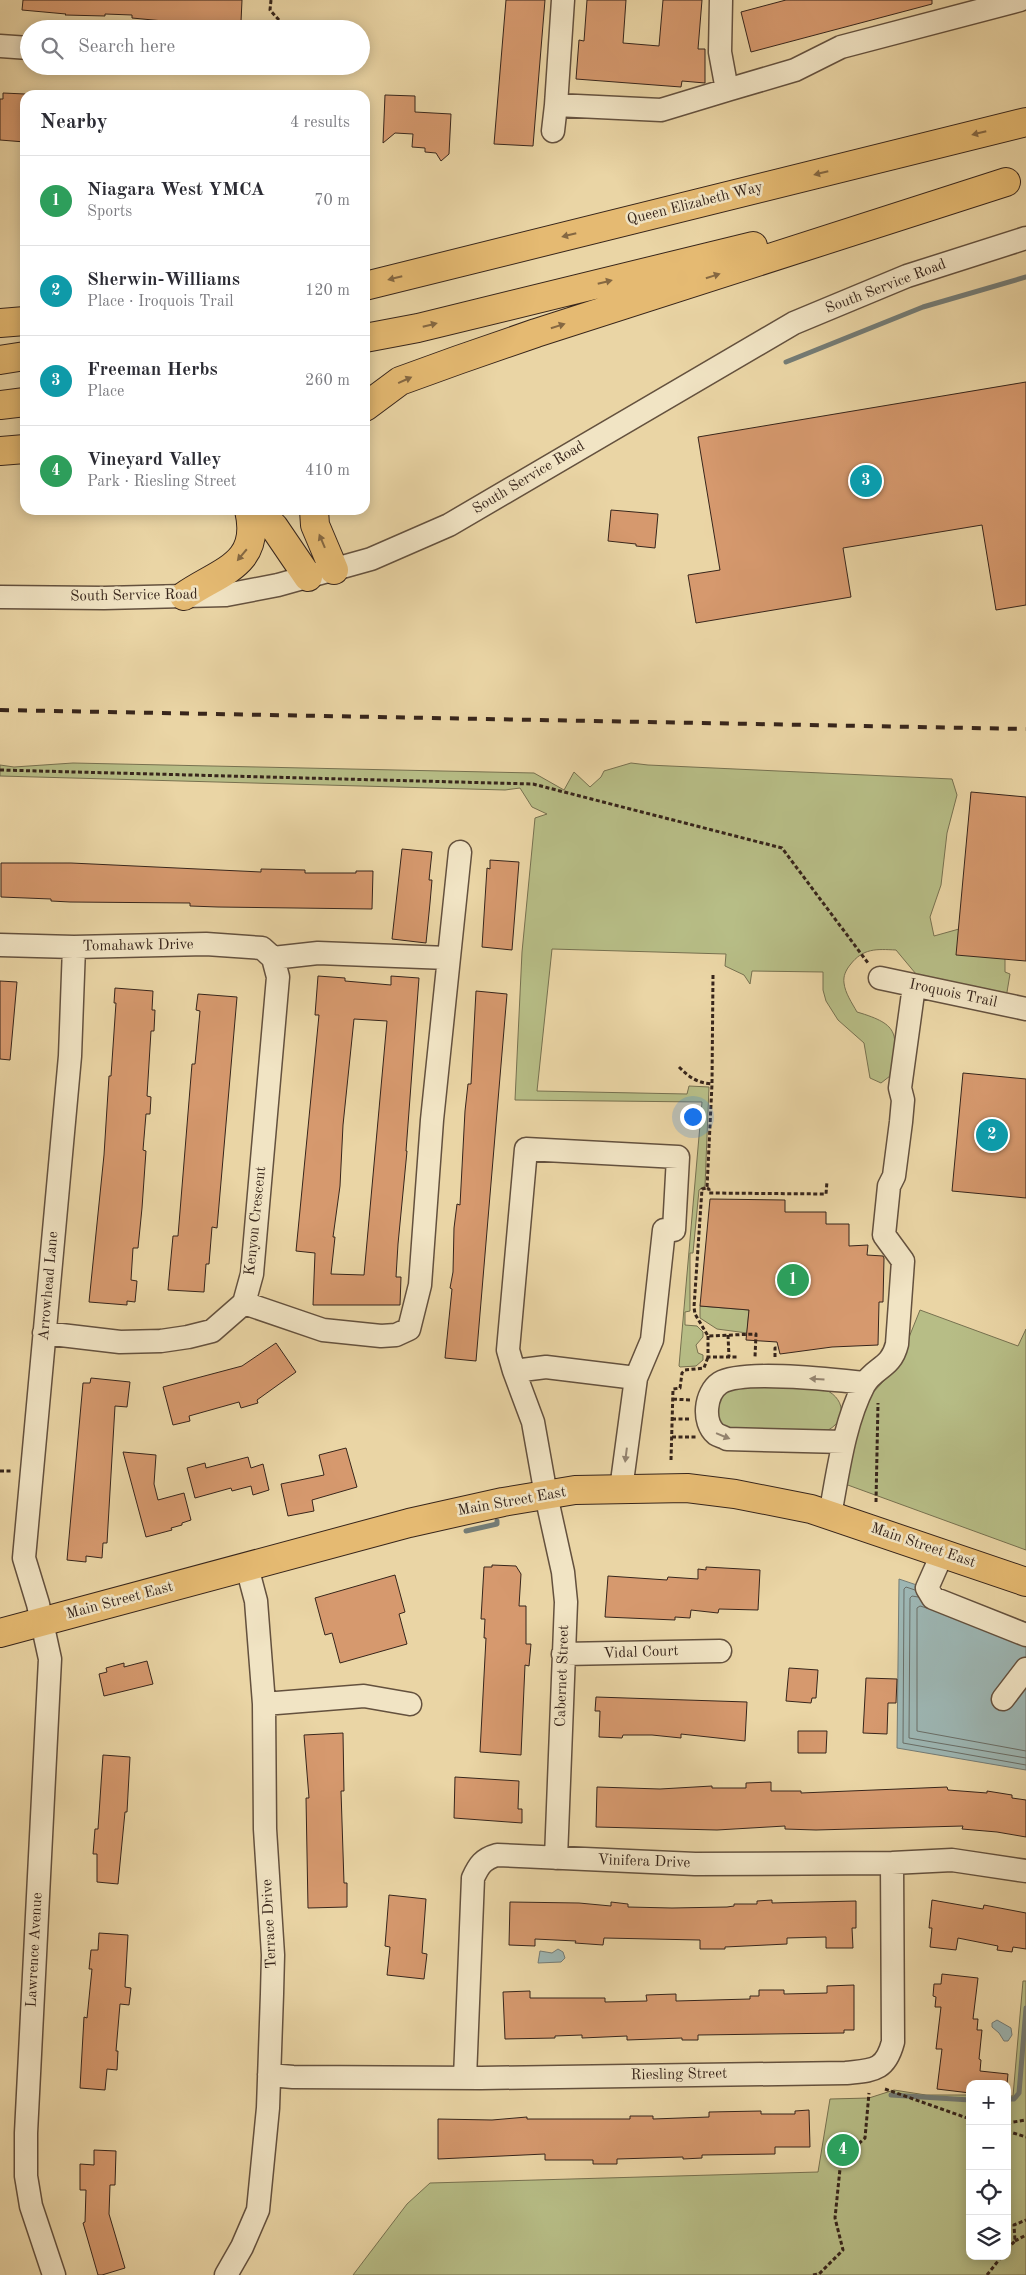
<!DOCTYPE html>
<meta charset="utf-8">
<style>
:root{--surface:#fff;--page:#f2f2f3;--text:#2b2b33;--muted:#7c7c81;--line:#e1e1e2;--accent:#2563eb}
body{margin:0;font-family:"Old Standard TT",serif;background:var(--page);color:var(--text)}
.controls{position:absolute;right:15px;bottom:15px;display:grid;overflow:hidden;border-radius:10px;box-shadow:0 2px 12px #0003}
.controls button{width:45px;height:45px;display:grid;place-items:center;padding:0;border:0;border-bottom:1px solid var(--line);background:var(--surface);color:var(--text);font:25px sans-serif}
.you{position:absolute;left:692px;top:1116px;width:18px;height:18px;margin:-12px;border:4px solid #fff;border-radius:50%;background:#1a73e8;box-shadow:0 0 0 8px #1a73e833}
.badge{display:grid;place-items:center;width:32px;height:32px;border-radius:50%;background:var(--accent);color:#fff;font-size:16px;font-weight:700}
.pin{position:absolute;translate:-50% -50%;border:2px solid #fff;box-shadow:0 1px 5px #0006}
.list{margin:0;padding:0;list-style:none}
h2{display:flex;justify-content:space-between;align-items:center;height:65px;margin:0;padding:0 20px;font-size:21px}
h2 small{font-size:16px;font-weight:400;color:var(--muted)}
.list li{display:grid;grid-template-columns:32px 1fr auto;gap:15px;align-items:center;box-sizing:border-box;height:90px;padding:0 20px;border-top:1px solid var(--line)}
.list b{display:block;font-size:19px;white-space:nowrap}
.list p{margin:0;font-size:16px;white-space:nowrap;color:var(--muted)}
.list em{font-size:16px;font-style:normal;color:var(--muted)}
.icon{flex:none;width:28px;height:28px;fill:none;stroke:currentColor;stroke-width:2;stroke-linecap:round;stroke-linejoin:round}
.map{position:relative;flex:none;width:1026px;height:2275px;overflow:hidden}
.search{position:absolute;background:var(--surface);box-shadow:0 2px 12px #0003;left:20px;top:20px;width:350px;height:55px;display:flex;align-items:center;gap:12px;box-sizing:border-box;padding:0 18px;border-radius:28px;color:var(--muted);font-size:19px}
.panel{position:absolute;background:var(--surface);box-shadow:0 2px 12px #0003;left:20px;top:90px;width:350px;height:425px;border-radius:15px}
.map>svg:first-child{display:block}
.green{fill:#b7bd86;stroke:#777150}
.water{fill:#9db6b3;stroke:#747c76}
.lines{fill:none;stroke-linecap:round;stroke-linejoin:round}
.shore{stroke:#6a6e67;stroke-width:1}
.stream{stroke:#747c76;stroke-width:5}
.building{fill:#d6996e;stroke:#37251b;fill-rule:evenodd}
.minor-casing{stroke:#64513e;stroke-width:25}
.major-casing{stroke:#37251b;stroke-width:30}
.highway-casing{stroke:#37251b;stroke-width:30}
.path{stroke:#37251b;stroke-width:3;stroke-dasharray:4 2.5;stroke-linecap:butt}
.minor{stroke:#f1e4c4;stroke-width:22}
.major{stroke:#e5ba72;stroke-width:28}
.highway{stroke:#e5ba72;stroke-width:28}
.rail{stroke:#37251b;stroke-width:4;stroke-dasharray:9 9;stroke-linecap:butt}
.oneway{fill:#856842}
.oneway2{fill:#948470}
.labels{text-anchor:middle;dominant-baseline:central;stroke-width:5;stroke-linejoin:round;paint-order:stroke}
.street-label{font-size:15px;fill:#37251b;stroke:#f1e4c4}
</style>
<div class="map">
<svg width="1026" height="2275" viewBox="0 0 1026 2275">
<rect width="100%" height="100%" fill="#ead5a5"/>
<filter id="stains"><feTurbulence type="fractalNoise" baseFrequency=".004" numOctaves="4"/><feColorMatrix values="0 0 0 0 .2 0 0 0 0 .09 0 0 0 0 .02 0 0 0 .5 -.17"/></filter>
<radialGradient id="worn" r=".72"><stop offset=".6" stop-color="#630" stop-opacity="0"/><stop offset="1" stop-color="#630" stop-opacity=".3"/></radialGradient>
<path class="green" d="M73,763L534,773L564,790L574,772L590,787L601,777L604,771L631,763L648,765L952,779L957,795L947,833L941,885L930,917L934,936L959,929L1005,959V972L1010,974L1006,998L921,980L896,950C876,949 863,948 850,965C846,970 843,976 844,983C845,993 852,1003 857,1012C901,1025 898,1034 890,1076L881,1083L870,1078L864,1043L838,1020L826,1001L823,990V972L752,971L750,984L744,975L725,966L726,954L552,949L537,1091L687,1094L689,1086L709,1087L705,1186L699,1190L693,1253H690V1311L685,1312V1325L697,1326L703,1332V1337L696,1345L698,1353L703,1355V1360L696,1366L680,1367L679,1366L702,1102L515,1100L522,952L535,818L547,814L532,807L520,788L505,790L0,776V765L14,767Z
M700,1306L749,1310L747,1333L717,1329L700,1318Z
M920,1310L1018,1346L1026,1329V1550L845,1484L866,1400L897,1367Z
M731,1386L821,1388C846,1396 849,1422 824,1432C802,1432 744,1436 726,1427C717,1422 717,1412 716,1403Z
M1023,1981H1026V2275H353L407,2204L430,2183L818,2172L830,2099L869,2098L894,2090L926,2095H970V2256H1007V2096H1013Z"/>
<path class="water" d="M899,1579L1026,1622V1770L897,1748Z
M558,1949L563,1952L565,1958L561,1962L538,1963L540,1951L552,1953Z
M997,2020L1011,2028L1012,2035L1008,2041H1004L999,2033L992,2027V2023Z"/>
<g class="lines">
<path class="shore" d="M915,1590L906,1587L904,1589L903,1743L1026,1765
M918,1597L912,1596L910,1598L909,1738L1026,1758
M927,1608L920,1606L917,1608V1731L1026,1751"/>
<path class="stream" d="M786,362L923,307L1026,277
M466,1531L497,1524V1521
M891,2095L970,2100
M1007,2099H1014L1019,2093L1026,2008"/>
</g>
<path class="building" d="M23,0H242L241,22L231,21V24L206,22V25L132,18V15L105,14V16L65,15L66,14L22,10Z
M506,0H545L533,146L494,144Z
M587,0H626L623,43L659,46L663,0H702L698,49H705V83L682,81L681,87L576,79L579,40L584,41Z
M786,0H932V4L751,52L741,12Z
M3,93L25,94V142L0,140V99H3Z
M385,95L415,96V112L451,114L449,154L441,161L436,153L425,152V148L412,147L413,134L395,133L383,143Z
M1026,382V605L996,610L982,525L843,548L851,597L696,623L688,575L720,570L698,437Z
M611,510L658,514L655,548L636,546V544L608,541Z
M971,792L1026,797V961L956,955Z
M402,849L432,852L429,880H432L430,903L426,943L392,939Z
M490,860L519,862L512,950L482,947L487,868L490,869Z
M1,863H71L261,872V869L305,870V873H356V871H373L372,909L218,907L190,906V903L70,902L51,901V899L1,897Z
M318,976L345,978V981L391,985V976L419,978L406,1151H407L398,1244L396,1277H401L400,1305H313L315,1253L296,1251L319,1015H315ZM354,1019L387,1021L364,1275L331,1274L335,1237H333L340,1186L343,1125Z
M0,981L17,982L10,1060L0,1059Z
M115,988L153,991L152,1010H155L154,1031H151L147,1096L151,1097L150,1114H146L143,1150L146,1151L142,1208L138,1248H133L131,1280L137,1281L135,1302L127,1301V1305L89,1302L104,1155L109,1076H111L116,1003H114Z
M476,991L507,994L476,1361L445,1358L452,1289L450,1288L453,1272L454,1228L457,1204L460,1205L465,1111L468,1084H471Z
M198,994L237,997L217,1228L212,1227L209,1264H206L204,1292L168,1290L173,1236H178L192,1064H195L200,1011L196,1010Z
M963,1073L1026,1079V1198L952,1191Z
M710,1199L785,1200V1212H826V1224H849V1246L868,1245L867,1255L883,1256L884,1258L883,1302H879L878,1345L832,1347L780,1354L777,1342L746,1340L749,1310L700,1306Z
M276,1343L296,1372L257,1400L258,1403L241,1408L239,1402L189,1416L190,1421L173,1425L163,1387L242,1366Z
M91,1378L130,1382L127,1407L115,1406L107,1543H103L102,1558L86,1556V1562L67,1560L83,1383H90Z
M346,1448L357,1487L312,1500L314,1511L288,1516L281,1484L324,1475L319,1455Z
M123,1452L156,1455L154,1484L158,1500L184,1493L191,1520L182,1523V1525L171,1528L172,1530L146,1537Z
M248,1457L251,1468L263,1464L269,1490L253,1495L251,1486L232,1491L231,1488L195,1498L187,1468L205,1463L206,1468Z
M492,1565L516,1566L521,1574L519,1606H526V1644H531L529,1666L525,1665L521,1755L480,1752L486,1638H484L485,1619H481L484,1567H492Z
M706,1567L760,1570L758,1610L719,1609L718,1613L691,1610L690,1618L675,1617V1620L605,1617L608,1576L667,1580L668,1577L698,1579V1569L706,1570Z
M395,1575L405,1612L399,1614L407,1644L340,1663L332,1633L325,1635L315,1598Z
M147,1661L153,1684L104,1696L99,1674L107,1672L106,1668L124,1663V1667Z
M789,1668L818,1670L816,1698H812L811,1703L786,1701Z
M866,1678L897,1679L896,1703H888L887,1734L863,1733Z
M596,1697L747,1702L745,1741L681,1734V1738L652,1735H623L622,1738L599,1737L600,1711H595Z
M798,1731H827L826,1753H798Z
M343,1733L344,1791H341L344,1883H347V1907L308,1908L306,1798H309L304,1735Z
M103,1755L130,1757L127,1812H125L118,1884L97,1882V1854H93L95,1829H98Z
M455,1777L519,1781L518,1809H522V1823L454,1818Z
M771,1782V1791H801V1793L947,1787L948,1790L987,1793V1791L1012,1795V1798L1026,1800V1837L997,1832L962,1829L963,1826L816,1830L785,1829V1826L717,1830L596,1827L597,1787L660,1789L712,1786V1788H746V1783Z
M389,1895L426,1899L422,1953L427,1954L424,1979L387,1975L390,1947L385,1946Z
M772,1900V1903L856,1901V1928H852L853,1948H826V1937L787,1938V1944L725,1947V1949H700V1940L604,1938L603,1945L575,1943L576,1941L535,1939V1946L509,1945L510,1902L579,1903L611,1906V1902L628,1904V1907L672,1908L727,1907L734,1906V1904H757V1901Z
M932,1900L983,1909L984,1905L1026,1913V1949L1013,1947L1012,1952L997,1950L998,1946L958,1938L956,1950L930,1947L932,1928H929Z
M99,1933L128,1935L125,1987L131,1988L129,2005L120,2004L116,2051H118L117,2070L107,2069L105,2090L80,2088L84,2017L87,2018L92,1969H89L91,1950H98Z
M942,1974L978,1978L973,2019H978L977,2030H982L979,2059L981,2060L980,2071L1008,2074L1007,2084H970V2093L937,2089L942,2049H936L941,2007H935L936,1997L933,1996L934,1984H941Z
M854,1985V2030H844V2033L698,2035V2040H682V2038L627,2040V2036L582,2038V2035L555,2036V2038L505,2039L503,1992L530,1991V1998H605V2002L647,2001L646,1995L676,1994V2001L750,1999V1996H759V1990H784V1994L827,1993V1986Z
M809,2110L810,2147H775V2154L702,2155V2158L683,2159V2157L617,2159V2164H593V2160H545V2154L438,2159V2119L492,2120L527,2117V2119H630V2116H653V2119L709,2117V2112L761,2111V2114H795V2111Z
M94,2150L116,2151L115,2185H110L109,2214L125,2268L102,2275H98L83,2223L85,2222L86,2190H80V2164L94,2165Z"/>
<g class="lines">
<defs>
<path id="minor" d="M563,0L556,105L661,110L727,90L720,52L721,0
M0,46L29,48
M727,90L795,70L841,47L1020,0
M553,131L556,105
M0,597L104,598L226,595L278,585L371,559L449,525L794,323L907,276L1026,238
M0,945L74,947L206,944L262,948L273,958
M273,958L318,953L448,958
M880,978L1026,1009
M244,1303L323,1330L381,1336L396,1335L409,1329L420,1285L432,1120L460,852
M44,1333L120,1342L161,1341L188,1337L212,1331L244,1303L252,1274L278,977L273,958
M514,1371L508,1350L526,1149L678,1157L674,1230H664L652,1340L636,1378
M844,1442L727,1439C724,1437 719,1436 716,1434C702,1422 705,1393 720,1383C743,1369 835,1380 865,1383
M830,1515C838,1473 844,1423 864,1385C874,1367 891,1369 897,1344L903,1261L884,1235L889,1186L894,1176L901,1122L903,1100L900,1088L914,986
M943,1552L927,1588L933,1598L1026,1635
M563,1654L720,1651
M1003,1699L1026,1669
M264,1704L364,1696L410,1704
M556,1858L566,1602L563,1572L546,1495L533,1422L514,1371L546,1367L636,1378L621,1489
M269,2075L293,2077L481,2078L846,2073C872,2070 885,2072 893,2042L892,1863
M465,2078L473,1878C479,1865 483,1859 497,1855L695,1864L892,1863L952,1860L1026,1871
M54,2275L31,2206L26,2176V2133L50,1659L38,1604L24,1558L70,1056L74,947
M226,2275L242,2247L258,2210L268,2108L272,1994L273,1955L265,1829L264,1704L256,1601L247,1567"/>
<path id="major" d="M0,1633L409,1523L503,1502L575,1490L687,1488L735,1494L811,1509L1026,1582"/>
<path id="highway" d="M365,286L1026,122
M0,323L25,321
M365,338L418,328L753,246
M0,360L25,356
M0,405L25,402
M365,407L400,381L458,360L536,333L1006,182
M0,451L25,449
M257,510L274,527L308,577
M314,510L315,525L334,570
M184,596C220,571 262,565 249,510"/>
</defs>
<use href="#minor" class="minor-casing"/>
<use href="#major" class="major-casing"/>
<use href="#highway" class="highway-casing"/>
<path class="path" d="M271,0L270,10L287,29
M0,770L533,784L782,848L868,963
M713,975L712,1084L707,1188L702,1189L694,1307L695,1314L708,1336L756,1334L755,1357
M679,1067C689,1077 697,1083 712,1084
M707,1188L709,1189V1193L826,1194L827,1181
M728,1335L729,1357
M708,1336V1357H737
M775,1357V1348H779
M673,1399L690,1400
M672,1419H689
M672,1437H696
M671,1460L673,1389L680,1388L682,1373L685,1370L704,1368L708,1357
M0,1471H13
M876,1502L878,1403
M885,2089L970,2119
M1007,2123L1026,2120
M1007,2131L1026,2137
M1015,2241L1026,2235
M1007,2249L1015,2241L1014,2225L1026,2220
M813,2275L819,2274L843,2250L835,2218L841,2159L865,2138L869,2093
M987,2275L1002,2256"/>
<use href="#minor" class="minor"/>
<use href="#major" class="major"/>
<use href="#highway" class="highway"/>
<path class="rail" d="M0,710L1026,729"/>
</g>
<defs><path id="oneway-solid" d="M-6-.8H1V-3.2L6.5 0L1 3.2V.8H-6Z" transform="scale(1.25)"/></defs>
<g class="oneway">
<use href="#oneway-solid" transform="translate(979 133) rotate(166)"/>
<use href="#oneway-solid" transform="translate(821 173) rotate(166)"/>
<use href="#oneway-solid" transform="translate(569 235) rotate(166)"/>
<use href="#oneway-solid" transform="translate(713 276) rotate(-18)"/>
<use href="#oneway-solid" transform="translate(395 278) rotate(166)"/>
<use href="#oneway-solid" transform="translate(605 282) rotate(-14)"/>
<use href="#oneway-solid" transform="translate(430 325) rotate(-14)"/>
<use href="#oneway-solid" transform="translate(558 326) rotate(-18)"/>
<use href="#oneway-solid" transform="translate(405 380) rotate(-24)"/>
<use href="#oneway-solid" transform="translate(322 541) rotate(-113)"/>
<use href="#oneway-solid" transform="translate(242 555) rotate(130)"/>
</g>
<g class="oneway2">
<use href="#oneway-solid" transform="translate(817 1379) rotate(-177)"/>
<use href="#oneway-solid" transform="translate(723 1436) rotate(22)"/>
<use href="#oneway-solid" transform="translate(626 1455) rotate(97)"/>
</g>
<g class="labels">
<g class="street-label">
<text transform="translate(695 204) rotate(-14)">Queen Elizabeth Way</text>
<text transform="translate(886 287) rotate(-21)">South Service Road</text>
<text transform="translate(529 478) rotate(-31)">South Service Road</text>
<text transform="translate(134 596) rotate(-1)">South Service Road</text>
<text transform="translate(138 946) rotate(-1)">Tomahawk Drive</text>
<text transform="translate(953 994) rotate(12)">Iroquois Trail</text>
<text transform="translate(256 1221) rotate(-84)">Kenyon Crescent</text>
<text transform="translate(49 1286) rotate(-85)">Arrowhead Lane</text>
<text transform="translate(512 1502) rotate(-10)">Main Street East</text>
<text transform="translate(923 1546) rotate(19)">Main Street East</text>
<text transform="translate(120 1601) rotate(-15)">Main Street East</text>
<text transform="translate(641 1653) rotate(-2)">Vidal Court</text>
<text transform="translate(563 1676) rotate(-88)">Cabernet Street</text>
<text transform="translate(644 1862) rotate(2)">Vinifera Drive</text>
<text transform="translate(270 1924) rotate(-93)">Terrace Drive</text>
<text transform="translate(35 1950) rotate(-87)">Lawrence Avenue</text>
<text transform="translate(679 2075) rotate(-1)">Riesling Street</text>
</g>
</g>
<rect width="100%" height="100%" filter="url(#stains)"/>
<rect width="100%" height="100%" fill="url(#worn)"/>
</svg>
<div class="controls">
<button>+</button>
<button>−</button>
<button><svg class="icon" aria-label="locate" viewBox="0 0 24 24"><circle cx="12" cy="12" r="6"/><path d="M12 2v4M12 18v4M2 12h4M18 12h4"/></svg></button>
<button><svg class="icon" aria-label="layers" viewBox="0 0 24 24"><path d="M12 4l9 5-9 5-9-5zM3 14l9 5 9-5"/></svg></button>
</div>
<div class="you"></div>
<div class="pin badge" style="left:793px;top:1280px;background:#2e9e5b">1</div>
<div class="pin badge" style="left:992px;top:1135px;background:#0f9aa8">2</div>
<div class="pin badge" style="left:866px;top:481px;background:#0f9aa8">3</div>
<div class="pin badge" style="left:843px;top:2150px;background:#2e9e5b">4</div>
<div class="search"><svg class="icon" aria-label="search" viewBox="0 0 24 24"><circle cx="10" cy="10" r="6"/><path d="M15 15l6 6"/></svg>Search here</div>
<section class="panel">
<h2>Nearby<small>4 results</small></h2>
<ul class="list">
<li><span class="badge" style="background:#2e9e5b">1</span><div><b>Niagara West YMCA</b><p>Sports</p></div><em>70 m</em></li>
<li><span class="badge" style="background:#0f9aa8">2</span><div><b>Sherwin-Williams</b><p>Place · Iroquois Trail</p></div><em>120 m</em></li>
<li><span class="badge" style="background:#0f9aa8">3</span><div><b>Freeman Herbs</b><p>Place</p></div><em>260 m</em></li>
<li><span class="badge" style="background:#2e9e5b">4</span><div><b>Vineyard Valley</b><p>Park · Riesling Street</p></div><em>410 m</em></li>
</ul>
</section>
</div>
